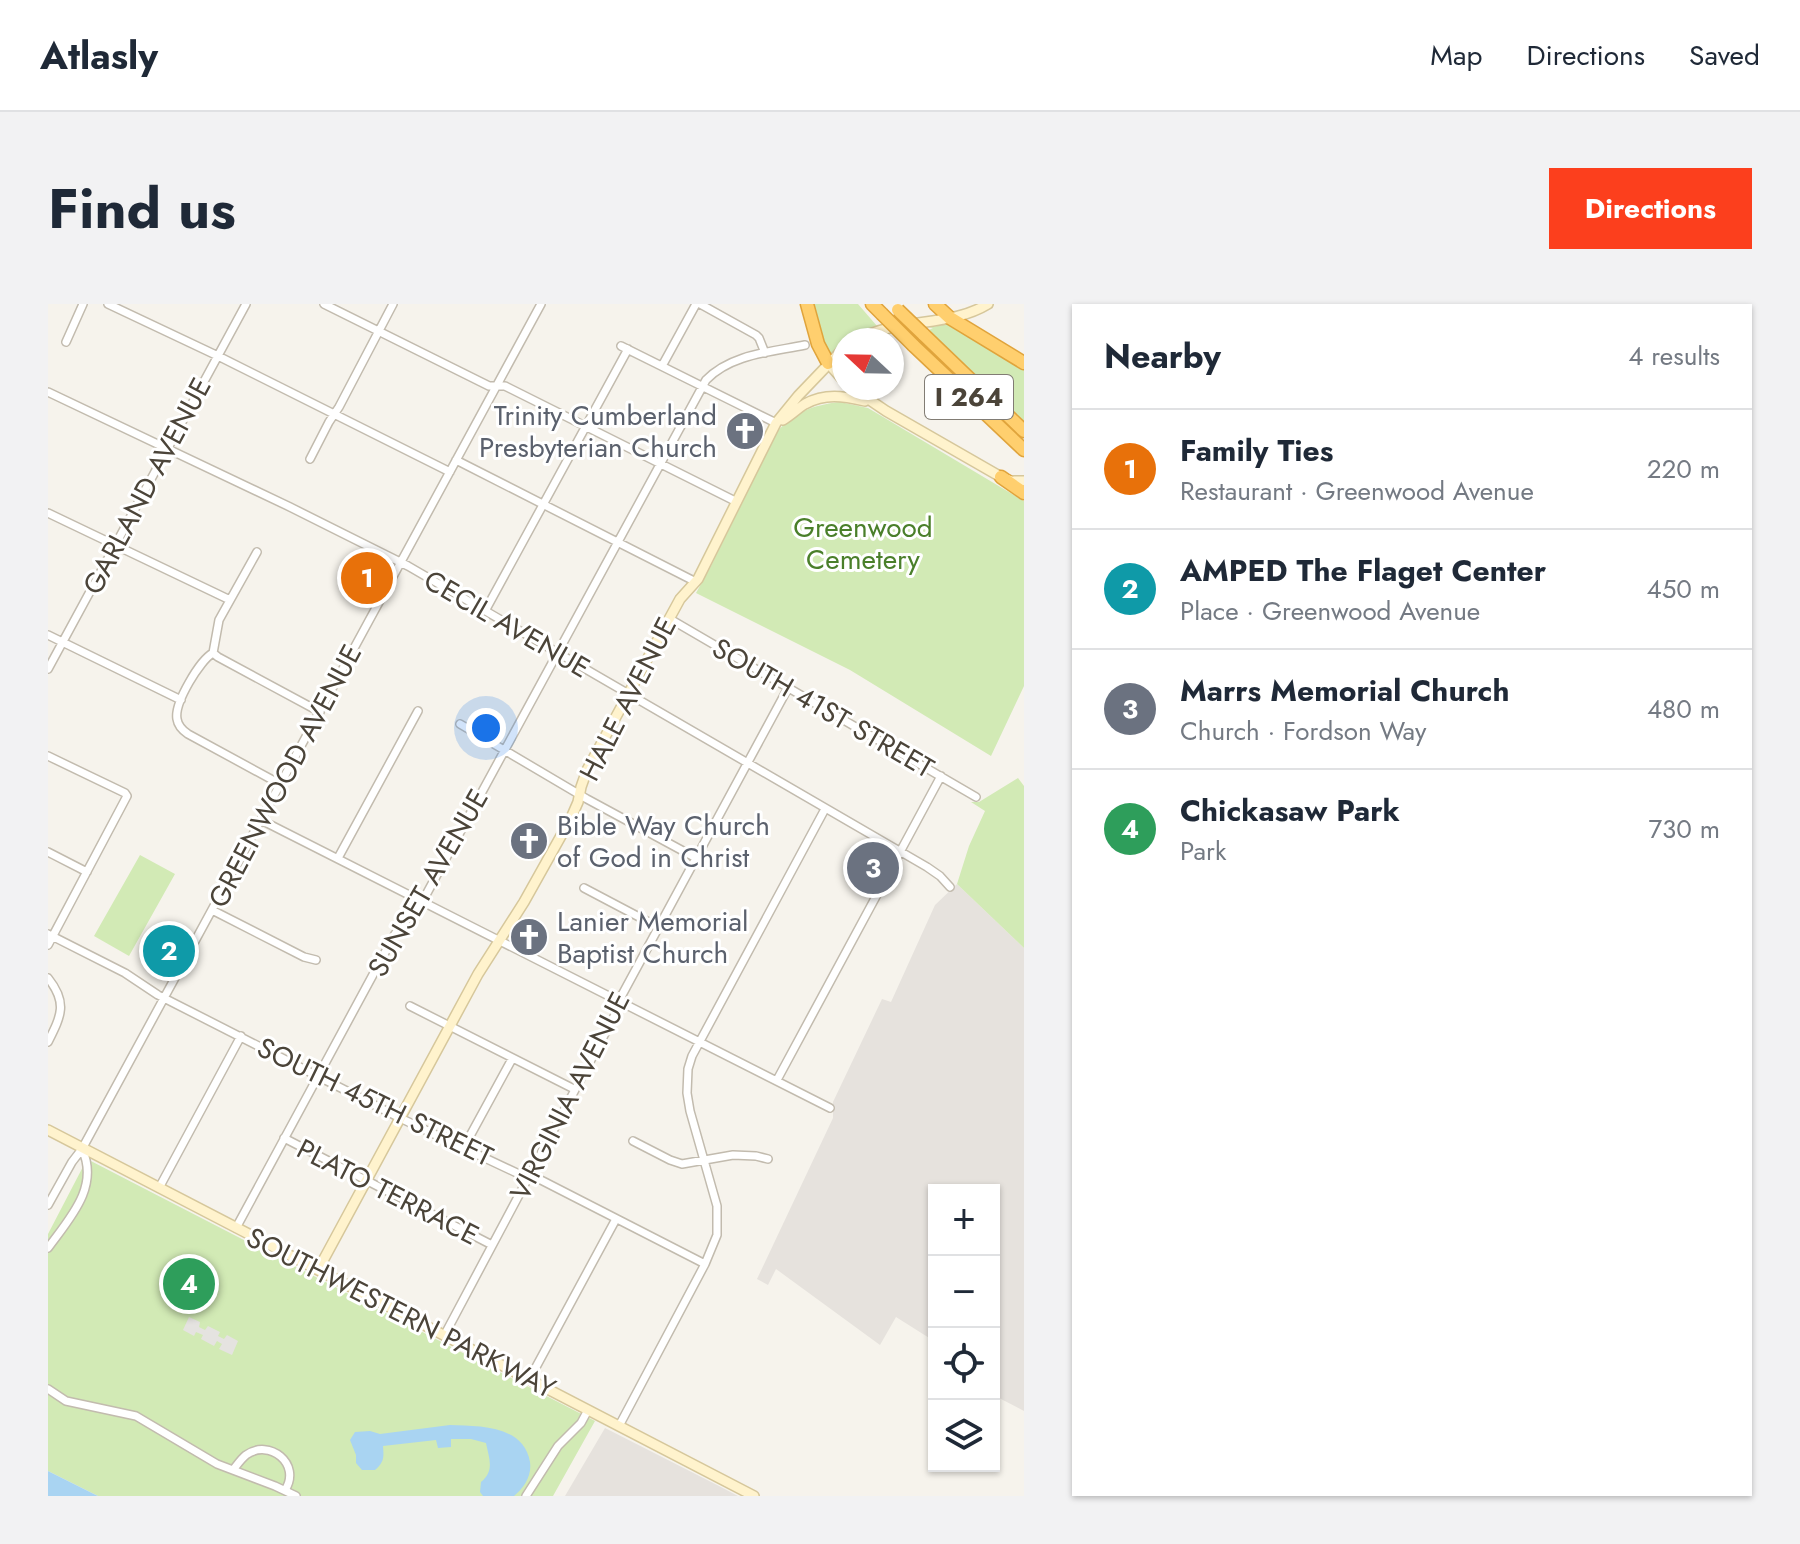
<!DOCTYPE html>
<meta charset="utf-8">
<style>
:root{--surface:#fff;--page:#f2f2f3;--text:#1f2937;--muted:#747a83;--line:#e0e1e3;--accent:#fc3f1d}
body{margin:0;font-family:Jost,sans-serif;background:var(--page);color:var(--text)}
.controls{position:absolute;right:24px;bottom:24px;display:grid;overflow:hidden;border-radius:0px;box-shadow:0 2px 6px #0004}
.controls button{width:72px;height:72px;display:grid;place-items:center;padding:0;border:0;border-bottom:2px solid var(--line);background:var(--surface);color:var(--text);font:40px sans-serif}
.compass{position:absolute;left:784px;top:24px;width:72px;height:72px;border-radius:50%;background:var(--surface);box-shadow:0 2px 6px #0004;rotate:292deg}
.you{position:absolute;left:438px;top:424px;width:28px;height:28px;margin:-20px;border:6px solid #fff;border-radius:50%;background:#1a73e8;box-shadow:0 0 0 12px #1a73e833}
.badge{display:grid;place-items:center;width:52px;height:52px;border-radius:50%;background:var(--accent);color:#fff;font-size:26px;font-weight:700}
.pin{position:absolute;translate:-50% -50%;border:4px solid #fff;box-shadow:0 2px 8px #0006}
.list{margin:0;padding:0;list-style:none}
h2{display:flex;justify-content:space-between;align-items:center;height:104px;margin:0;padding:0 32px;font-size:34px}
h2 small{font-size:26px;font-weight:400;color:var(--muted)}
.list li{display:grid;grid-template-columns:52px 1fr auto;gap:24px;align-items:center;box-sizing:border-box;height:120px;padding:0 32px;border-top:2px solid var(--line)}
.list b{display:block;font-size:30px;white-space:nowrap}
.list p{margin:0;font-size:26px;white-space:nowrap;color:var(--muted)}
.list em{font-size:26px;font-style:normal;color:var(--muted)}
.icon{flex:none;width:44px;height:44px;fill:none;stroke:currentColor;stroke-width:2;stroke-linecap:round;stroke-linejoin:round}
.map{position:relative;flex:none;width:976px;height:1192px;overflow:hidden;border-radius:0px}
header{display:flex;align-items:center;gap:48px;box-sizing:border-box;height:112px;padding:0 40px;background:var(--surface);border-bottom:2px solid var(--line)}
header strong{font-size:38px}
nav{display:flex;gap:44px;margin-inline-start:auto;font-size:28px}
.intro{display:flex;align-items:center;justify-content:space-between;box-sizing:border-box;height:192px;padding:0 48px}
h1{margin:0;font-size:56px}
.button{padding:20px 36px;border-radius:0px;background:var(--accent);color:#fff;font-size:28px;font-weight:700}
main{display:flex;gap:48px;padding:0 48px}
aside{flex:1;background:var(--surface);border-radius:0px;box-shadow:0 2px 6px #0004}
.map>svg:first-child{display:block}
.industrial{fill:#e6e2dd}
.green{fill:#d2eab5}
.parking{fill:#e5e3e0}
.water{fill:#a9d4f2}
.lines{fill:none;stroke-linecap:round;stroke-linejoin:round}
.street-casing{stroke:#c2bbae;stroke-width:10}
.secondary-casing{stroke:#d6c79b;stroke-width:12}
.highway-casing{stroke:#e0a43c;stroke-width:15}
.street{stroke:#fff;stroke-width:7}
.secondary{stroke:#fff3cd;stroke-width:9}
.highway{stroke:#ffcf6e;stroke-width:12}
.highway-bridge-casing{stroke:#e0a43c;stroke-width:15;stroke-linecap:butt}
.highway-bridge{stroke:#ffcf6e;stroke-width:12}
.labels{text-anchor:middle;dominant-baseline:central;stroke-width:6;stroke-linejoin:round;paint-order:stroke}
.shield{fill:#fff;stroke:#817c74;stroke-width:2}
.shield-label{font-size:26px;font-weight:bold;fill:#4b4439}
.worship-label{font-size:28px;fill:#5b616d;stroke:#fff;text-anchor:start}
.street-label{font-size:28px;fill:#4b4439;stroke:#fff}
.park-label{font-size:28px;fill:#4a7f2a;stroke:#fff}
</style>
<header>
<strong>Atlasly</strong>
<nav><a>Map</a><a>Directions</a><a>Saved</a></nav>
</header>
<div class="intro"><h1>Find us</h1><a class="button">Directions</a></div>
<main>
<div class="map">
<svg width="976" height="1192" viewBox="0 0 976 1192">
<rect width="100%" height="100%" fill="#f6f3ec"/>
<path class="industrial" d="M909,580L976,644V1107L953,1095L946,1090V886H886V1037L848,1013L832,1041L728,965L720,981L709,975L785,814V798L834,695L843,698L887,601Z
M557,1124L671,1182L690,1192H517Z"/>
<path class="green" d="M761,0H810L829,22L801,36H796V40L781,53Z
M899,20H903L976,64V117L881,26L885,24H880Z
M792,98L820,104L976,197V382L943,452L802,366L648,289L663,262L728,129C746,108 765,101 792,98Z
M970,474L976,482V644L909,580L921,542L937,507L923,498H931Z
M92,551L127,570L81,652L46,632Z
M39,855L547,1117L505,1192H50L0,1167V930Z"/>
<path class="parking" d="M141,1013L152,1018L151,1023L157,1026L160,1022L172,1028L170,1032L176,1035L179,1031L190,1037L184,1051L171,1045L174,1040L169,1037L166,1042L153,1035L155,1031L148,1028L146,1032L135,1026Z"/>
<path class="water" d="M402,1121C431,1122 476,1121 482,1158C484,1172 476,1184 466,1192H435L432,1188L433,1178C447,1167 441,1154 438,1139L423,1135H403V1143L390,1144L388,1136L335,1142C336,1154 336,1158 327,1166H314L308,1159V1151L302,1136L307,1128L322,1127L332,1130Z
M0,1167L50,1192H0Z"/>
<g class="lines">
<defs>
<path id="street" d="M60,0L170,52L402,168
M276,0L441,82H457L689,198
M652,0L708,31L711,34L717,49
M18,38L35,0
M573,42L728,119
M614,62L648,0
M0,88L242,203L360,262L879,563L892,572L902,583
M262,155L281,118L291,103L345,0
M408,156L648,278
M0,209L182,296
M209,248L171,316L165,349C152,356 126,399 129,415C130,422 134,426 140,430L232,480
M437,307L580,45
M622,315L928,493
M0,331L133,396
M165,349L170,353L272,408
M0,365L198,0
M412,420L539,495L648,554
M0,452L77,489L79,492L0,641
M213,516L782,804
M0,548L39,568
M290,554L370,407
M536,584L610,623
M164,606L256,653L268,656
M0,630L77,669L110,691L352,814L471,870L489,874L657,960
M0,674C20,699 13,712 0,738
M362,702L526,785
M729,776L893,472
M236,834L444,941
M585,837L622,856L634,860L685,851L708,852L720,855
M416,843L464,755
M111,884L193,732
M0,901L24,858L34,845L493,0
M188,924L347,630L379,589L658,76C683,50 723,48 757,41
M0,944C21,915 52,883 34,845
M396,1032L570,705L574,691L740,384
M481,1076L568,915
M0,1085L18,1097L88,1112L169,1160L227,1182L248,1192
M571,1122L657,960L669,931V902L642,807L639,789L640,765L644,752L777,505
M185,1166C189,1161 193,1155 198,1151C221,1134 254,1160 237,1186
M478,1192L510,1142L533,1119L540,1106"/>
<path id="secondary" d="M810,36C849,13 901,24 940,0
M796,56L794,64L796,72
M780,59L796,77
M804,84L838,107L953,173L963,177H976
M735,116C743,111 749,105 757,100C777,89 795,92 817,97
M0,826L706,1192
M270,966L430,670L476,598L523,514L530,498L533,483L539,466L632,295L650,275L728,119L750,92L796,44"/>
<path id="highway" d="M759,0L770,40L780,59
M824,0L834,10
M887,0L902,14L976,59
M875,30L976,127
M865,41L976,146
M953,173L976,189"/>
</defs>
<use href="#street" class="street-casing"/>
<use href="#secondary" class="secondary-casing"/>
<use href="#highway" class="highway-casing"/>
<use href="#street" class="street"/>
<use href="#secondary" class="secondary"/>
<use href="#highway" class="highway"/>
<defs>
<path id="highway-bridge" d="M850,6L875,30
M834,10L865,41"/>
</defs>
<use href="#highway-bridge" class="highway-bridge-casing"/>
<use href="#highway-bridge" class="highway-bridge"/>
</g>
<defs>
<symbol id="church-disc" viewBox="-11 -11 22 22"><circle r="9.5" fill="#6b7280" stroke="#fff"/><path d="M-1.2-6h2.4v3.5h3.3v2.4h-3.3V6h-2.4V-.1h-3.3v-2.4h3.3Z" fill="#fff"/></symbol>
</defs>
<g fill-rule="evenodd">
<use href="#church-disc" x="675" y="105" width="44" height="44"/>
<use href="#church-disc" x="459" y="515" width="44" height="44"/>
<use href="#church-disc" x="459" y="611" width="44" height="44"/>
</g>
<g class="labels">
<rect class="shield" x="877" y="71" width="88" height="44" rx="6"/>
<g class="shield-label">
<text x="921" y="93">I 264</text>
</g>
<g class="worship-label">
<text x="669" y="111" text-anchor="end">Trinity Cumberland<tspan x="669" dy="32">Presbyterian Church</tspan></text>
<text x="509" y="521">Bible Way Church<tspan x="509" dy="32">of God in Christ</tspan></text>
<text x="509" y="617">Lanier Memorial<tspan x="509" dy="32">Baptist Church</tspan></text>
</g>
<g class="street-label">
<text transform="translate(99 182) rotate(-62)">GARLAND AVENUE</text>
<text transform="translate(459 320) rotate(30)">CECIL AVENUE</text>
<text transform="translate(580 395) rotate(-63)">HALE AVENUE</text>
<text transform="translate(775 404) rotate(30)">SOUTH 41ST STREET</text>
<text transform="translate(237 472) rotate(-62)">GREENWOOD AVENUE</text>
<text transform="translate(380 579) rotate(-60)">SUNSET AVENUE</text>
<text transform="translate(522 792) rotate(-63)">VIRGINIA AVENUE</text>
<text transform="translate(327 798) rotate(26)">SOUTH 45TH STREET</text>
<text transform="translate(340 888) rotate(27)">PLATO TERRACE</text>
<text transform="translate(353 1009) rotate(27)">SOUTHWESTERN PARKWAY</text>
</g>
<g class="park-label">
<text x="815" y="223">Greenwood<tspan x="815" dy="32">Cemetery</tspan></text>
</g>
</g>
</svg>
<div class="controls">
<button>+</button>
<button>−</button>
<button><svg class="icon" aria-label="locate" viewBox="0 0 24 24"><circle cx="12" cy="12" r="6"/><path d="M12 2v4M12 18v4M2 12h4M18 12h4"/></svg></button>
<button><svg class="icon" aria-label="layers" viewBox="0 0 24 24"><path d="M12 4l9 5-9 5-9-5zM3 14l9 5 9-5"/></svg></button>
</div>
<svg class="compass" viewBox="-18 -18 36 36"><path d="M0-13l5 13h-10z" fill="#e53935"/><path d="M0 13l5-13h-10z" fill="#747a83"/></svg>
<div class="you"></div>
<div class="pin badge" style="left:319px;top:274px;background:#e8710a">1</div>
<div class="pin badge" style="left:121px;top:647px;background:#0f9aa8">2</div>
<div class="pin badge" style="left:825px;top:564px;background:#6b7280">3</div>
<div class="pin badge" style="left:141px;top:980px;background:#2e9e5b">4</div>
</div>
<aside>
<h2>Nearby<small>4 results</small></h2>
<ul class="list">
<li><span class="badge" style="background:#e8710a">1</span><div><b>Family Ties</b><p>Restaurant · Greenwood Avenue</p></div><em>220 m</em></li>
<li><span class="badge" style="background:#0f9aa8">2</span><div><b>AMPED The Flaget Center</b><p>Place · Greenwood Avenue</p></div><em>450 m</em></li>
<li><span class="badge" style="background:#6b7280">3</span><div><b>Marrs Memorial Church</b><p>Church · Fordson Way</p></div><em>480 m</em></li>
<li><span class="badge" style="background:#2e9e5b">4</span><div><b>Chickasaw Park</b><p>Park</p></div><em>730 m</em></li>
</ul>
</aside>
</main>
